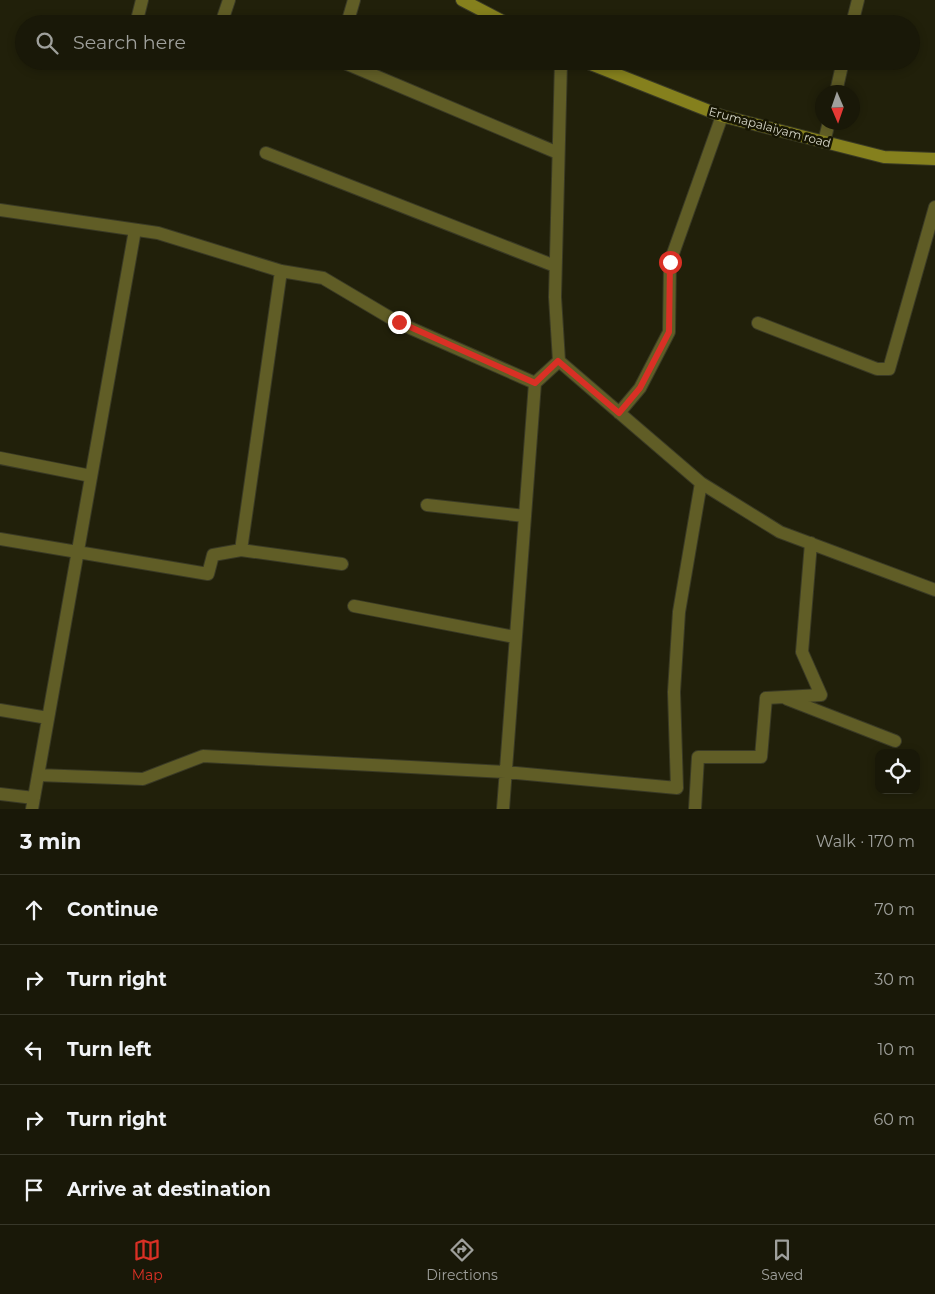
<!DOCTYPE html>
<meta charset="utf-8">
<style>
:root{--surface:#191808;--page:#262516;--text:#f1f3f6;--muted:#9fa09c;--line:#373729;--accent:#d93025}
body{margin:0;font-family:Montserrat,sans-serif;background:var(--page);color:var(--text)}
.controls{position:absolute;right:15px;bottom:15px;display:grid;overflow:hidden;border-radius:10px;box-shadow:0 2px 8px #0003}
.controls button{width:45px;height:45px;display:grid;place-items:center;padding:0;border:0;border-bottom:1px solid var(--line);background:var(--surface);color:var(--text);font:25px sans-serif}
.compass{position:absolute;left:815px;top:85px;width:45px;height:45px;border-radius:50%;background:var(--surface);box-shadow:0 2px 8px #0003;rotate:178deg}
.stop{position:absolute;width:15px;height:15px;margin:-11px;border:4px solid #d93025;border-radius:50%;background:#fff}
.stop.end{background:#d93025;border-color:#fff;box-shadow:0 1px 5px #0008}
.list{margin:0;padding:0;list-style:none}
h2{display:flex;justify-content:space-between;align-items:center;height:65px;margin:0;padding:0 20px;font-size:21px}
h2 small{font-size:16px;font-weight:400;color:var(--muted)}
.list li{display:grid;grid-template-columns:32px 1fr auto;gap:15px;align-items:center;box-sizing:border-box;height:70px;padding:0 20px;border-top:1px solid var(--line)}
.list b{display:block;font-size:19px;white-space:nowrap}
.list em{font-size:16px;font-style:normal;color:var(--muted)}
.icon{flex:none;width:28px;height:28px;fill:none;stroke:currentColor;stroke-width:2;stroke-linecap:round;stroke-linejoin:round}
.map{position:relative;flex:none;width:935px;height:809px;overflow:hidden}
.search{position:absolute;background:var(--surface);box-shadow:0 2px 8px #0003;left:15px;right:15px;top:15px;height:55px;display:flex;align-items:center;gap:12px;box-sizing:border-box;padding:0 18px;border-radius:28px;color:var(--muted);font-size:19px}
.sheet{height:415px;background:var(--surface)}
nav{display:flex;justify-content:space-around;align-items:center;box-sizing:border-box;height:70px;border-top:1px solid var(--line);background:var(--surface);font-size:14px;color:var(--muted)}
nav a{display:grid;justify-items:center;gap:2px}
nav .on{color:var(--accent)}
.map>svg:first-child{display:block}
.lines{fill:none;stroke-linecap:round;stroke-linejoin:round}
.street-casing{stroke:#3a3a25;stroke-width:14}
.secondary-casing{stroke:#3a3a25;stroke-width:14}
.street{stroke:#605d26;stroke-width:12}
.secondary{stroke:#85801d;stroke-width:12}
.route{stroke:#d93025;stroke-width:6}
.labels{text-anchor:middle;dominant-baseline:central;stroke-width:5;stroke-linejoin:round;paint-order:stroke}
.street-label{font-size:12px;fill:#d7d7c9;stroke:#171603}
</style>
<div class="map">
<svg width="935" height="809" viewBox="0 0 935 809">
<rect width="100%" height="100%" fill="#21200a"/>
<g class="lines">
<defs>
<path id="street" d="M136,24L142,0
M221,24L229,0
M347,24L354,0
M852,24L858,0
M340,61L558,153
M561,61L555,297L559,361L701,483L780,532L935,590
M836,92L843,61
M824,142L829,122
M266,153L555,266
M0,210L158,233L281,271L323,278L399,323L535,383L559,361
M758,323L877,369H889L935,207
M619,413L640,388L669,332L670,262L722,116
M0,458L91,476
M427,505L525,516
M0,539L208,574L213,555L241,550L281,271
M241,550L342,564
M354,606L515,637
M787,699L895,741
M0,710L48,718
M38,775L143,779L203,756L505,772L677,788L674,692L679,612L701,483
M0,794L34,798
M32,809L135,230
M503,809L535,383
M695,809L698,757H761L766,698L821,695L802,652L811,543"/>
<path id="secondary" d="M462,0L508,24
M583,61L722,116L884,157L935,159"/>
</defs>
<use href="#street" class="street-casing"/>
<use href="#secondary" class="secondary-casing"/>
<use href="#street" class="street"/>
<use href="#secondary" class="secondary"/>
</g>
<g class="lines">
<path class="route" d="M399,322L535,383L558,361L619,413L640,388L669,332L670,262"/>
</g>
<g class="labels">
<g class="street-label">
<text transform="translate(770 127) rotate(15)">Erumapalaiyam road</text>
</g>
</g>
</svg>
<div class="controls">
<button><svg class="icon" aria-label="locate" viewBox="0 0 24 24"><circle cx="12" cy="12" r="6"/><path d="M12 2v4M12 18v4M2 12h4M18 12h4"/></svg></button>
</div>
<svg class="compass" viewBox="-18 -18 36 36"><path d="M0-13l5 13h-10z" fill="#e53935"/><path d="M0 13l5-13h-10z" fill="#9fa09c"/></svg>
<div class="stop" style="left:670px;top:262px"></div>
<div class="stop end" style="left:399px;top:322px"></div>
<div class="search"><svg class="icon" aria-label="search" viewBox="0 0 24 24"><circle cx="10" cy="10" r="6"/><path d="M15 15l6 6"/></svg>Search here</div>
</div>
<section class="sheet">
<h2>3 min<small>Walk · 170 m</small></h2>
<ul class="list">
<li><svg class="icon" aria-label="ahead" viewBox="0 0 24 24"><path d="M12 20V5M6 11l6-6 6 6"/></svg><div><b>Continue</b></div><em>70 m</em></li>
<li><svg class="icon" aria-label="right" viewBox="0 0 24 24"><path d="M7 20v-9h11M14 6l5 5-5 5"/></svg><div><b>Turn right</b></div><em>30 m</em></li>
<li><svg class="icon" aria-label="left" viewBox="0 0 24 24"><path d="M17 20v-9H6M10 6l-5 5 5 5"/></svg><div><b>Turn left</b></div><em>10 m</em></li>
<li><svg class="icon" aria-label="right" viewBox="0 0 24 24"><path d="M7 20v-9h11M14 6l5 5-5 5"/></svg><div><b>Turn right</b></div><em>60 m</em></li>
<li><svg class="icon" aria-label="arrive" viewBox="0 0 24 24"><path d="M6 21V4h12l-3 4 3 4H6"/></svg><div><b>Arrive at destination</b></div></li>
</ul>
</section>
<nav>
<a class="on"><svg class="icon" aria-label="map" viewBox="0 0 24 24"><path d="M3 6l6-2 6 2 6-2v14l-6 2-6-2-6 2zM9 4v14M15 6v14"/></svg>Map</a>
<a><svg class="icon" aria-label="directions" viewBox="0 0 24 24"><path d="M12 3l9 9-9 9-9-9zM9 14v-3h6M13 9l2 2-2 2"/></svg>Directions</a>
<a><svg class="icon" aria-label="saved" viewBox="0 0 24 24"><path d="M7 4h10v16l-5-4-5 4z"/></svg>Saved</a>
</nav>
